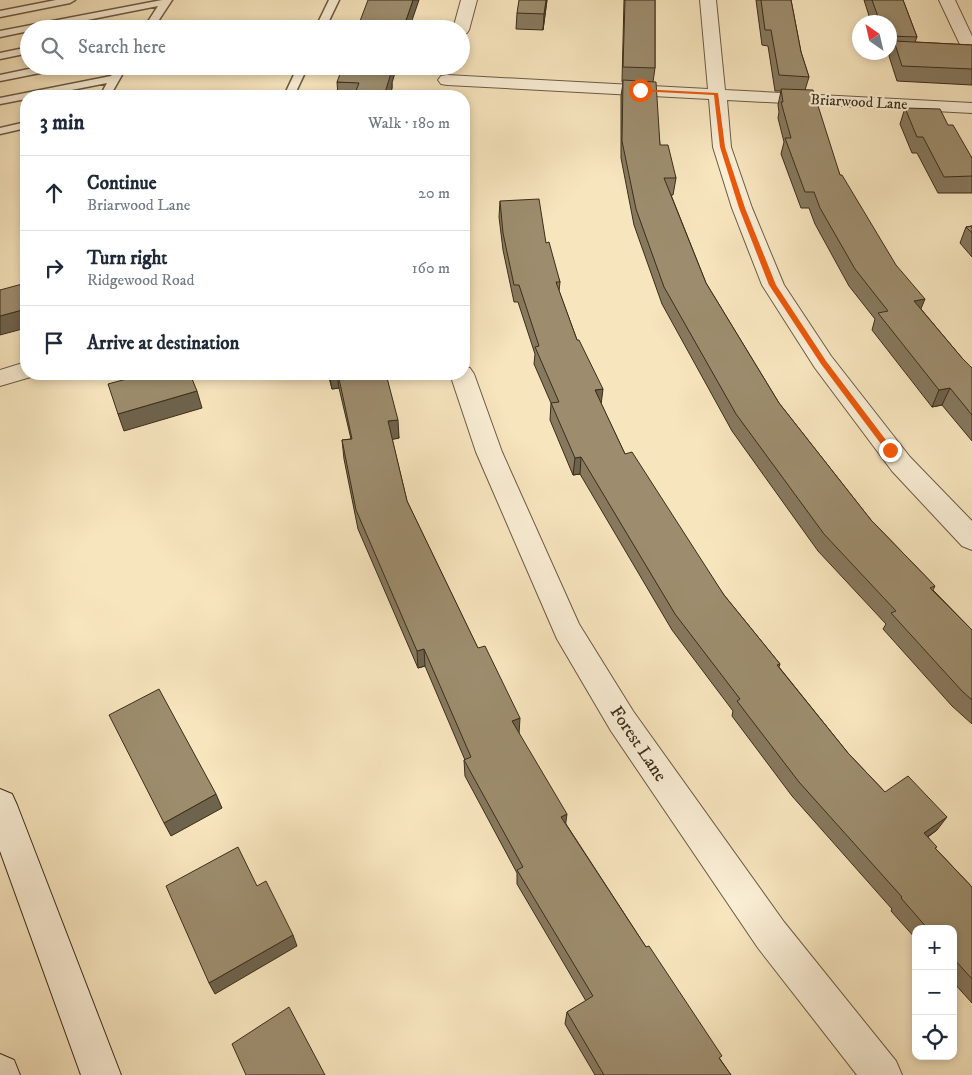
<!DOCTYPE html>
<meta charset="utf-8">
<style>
:root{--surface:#fff;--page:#f2f2f3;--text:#1f2937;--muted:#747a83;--line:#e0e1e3}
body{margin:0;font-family:"IM FELL DW Pica",serif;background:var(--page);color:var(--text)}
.controls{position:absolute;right:15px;bottom:15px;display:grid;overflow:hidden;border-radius:10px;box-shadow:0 2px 8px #0003}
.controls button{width:45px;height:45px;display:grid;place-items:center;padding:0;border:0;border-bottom:1px solid var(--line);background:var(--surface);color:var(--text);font:25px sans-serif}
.compass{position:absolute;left:852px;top:15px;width:45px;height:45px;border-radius:50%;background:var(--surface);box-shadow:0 2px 8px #0003;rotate:326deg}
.stop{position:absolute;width:15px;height:15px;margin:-11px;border:4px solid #ea580c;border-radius:50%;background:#fff}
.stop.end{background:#ea580c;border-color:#fff;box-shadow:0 1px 5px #0008}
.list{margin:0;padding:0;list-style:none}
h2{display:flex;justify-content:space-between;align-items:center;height:65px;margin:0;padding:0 20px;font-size:21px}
h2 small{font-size:16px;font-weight:400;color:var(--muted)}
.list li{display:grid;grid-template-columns:32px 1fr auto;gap:15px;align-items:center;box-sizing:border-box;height:75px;padding:0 20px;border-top:1px solid var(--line)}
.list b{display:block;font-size:19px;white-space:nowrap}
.list p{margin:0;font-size:16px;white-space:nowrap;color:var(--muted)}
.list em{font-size:16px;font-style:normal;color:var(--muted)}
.icon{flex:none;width:28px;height:28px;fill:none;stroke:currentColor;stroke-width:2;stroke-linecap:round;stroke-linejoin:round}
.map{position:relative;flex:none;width:972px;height:1075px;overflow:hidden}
.search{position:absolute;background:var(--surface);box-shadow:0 2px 8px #0003;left:20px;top:20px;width:450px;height:55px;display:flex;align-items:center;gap:12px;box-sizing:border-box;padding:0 18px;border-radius:28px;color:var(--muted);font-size:19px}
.panel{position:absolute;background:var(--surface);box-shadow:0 2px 8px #0003;left:20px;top:90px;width:450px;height:290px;border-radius:20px}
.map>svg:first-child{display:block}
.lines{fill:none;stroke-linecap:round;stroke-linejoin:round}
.service-casing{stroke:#6a5b42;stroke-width:3}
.minor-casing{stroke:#6a5b42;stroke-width:2}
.secondary-casing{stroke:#3b2d18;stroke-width:2}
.service{fill:#faeed5;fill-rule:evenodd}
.minor{fill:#faeed5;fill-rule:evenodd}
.secondary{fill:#faeed5;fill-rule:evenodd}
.wall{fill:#87795f;stroke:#3b2d18}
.shaded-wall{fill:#6e634d;stroke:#3b2d18}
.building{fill:#9d8d6e;stroke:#3b2d18}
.route{fill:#ea580c}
.labels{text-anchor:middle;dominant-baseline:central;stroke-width:4.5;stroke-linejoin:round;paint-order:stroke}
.far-street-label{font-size:15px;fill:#3b2d18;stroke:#faeed5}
.street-label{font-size:18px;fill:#3b2d18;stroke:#faeed5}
</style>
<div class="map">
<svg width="972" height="1075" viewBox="0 0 972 1075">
<rect width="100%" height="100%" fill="#f7e5be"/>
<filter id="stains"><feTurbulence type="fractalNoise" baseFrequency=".004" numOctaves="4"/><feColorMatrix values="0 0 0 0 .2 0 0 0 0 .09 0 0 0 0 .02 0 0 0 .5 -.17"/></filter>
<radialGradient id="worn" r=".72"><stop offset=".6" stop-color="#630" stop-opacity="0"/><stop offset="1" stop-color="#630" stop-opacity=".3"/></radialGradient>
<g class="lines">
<defs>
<path id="service" d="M56,0H75L70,3L0,17V11Z
M162,0H172L153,29H128L147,23L158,6L42,29H29V31L0,37V31Z
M329,0H339L325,29H315Z
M29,47V53L0,59V53Z
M43,66H65L60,69L0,81V75Z
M117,66H127L110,96H100L107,83L41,96H26V99L0,104V98L111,76Z
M298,66H308L294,96H284Z
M26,122V128L0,134V128Z"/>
<path id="minor" d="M461,0H477L469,30L467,33L461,35V29H453Z
M700,0H716L725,90L972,103V113L727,100L731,147L752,208L784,285L831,356L910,457L972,521V550L962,546L892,471L815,368L762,285L732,208L713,147L709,99L447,85L441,84L438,80L441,76L447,75L708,89Z
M939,0H955L972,36V58L966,57L964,53Z
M26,362V374H36L34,376L0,386V370Z
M464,367L470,368L474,374L502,452L579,624L633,711L784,922L896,1061L902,1075H857L758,948L611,731L557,639L476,452L450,374H464Z"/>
<path id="secondary" d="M0,789L12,794L17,805L121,1075H81L0,851Z
M0,1054L14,1060L20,1075H0Z"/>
</defs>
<use href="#service" class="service-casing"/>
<use href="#minor" class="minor-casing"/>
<use href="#secondary" class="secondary-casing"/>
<use href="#service" class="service"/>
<use href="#minor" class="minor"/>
<use href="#secondary" class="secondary"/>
</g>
<path class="wall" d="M547,0L543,30L516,29L517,13Z
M624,0H655V68L653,82L660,145L676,178L673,195H671L706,283L779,403L871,520L935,586L933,590L972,630V724L952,706L883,629L886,624L818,551L732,431L662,304L634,225L621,158V96L623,83L622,82Z
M756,0H791L801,52L809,77L805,90L840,175L921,309L962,358L972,368V441L942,405L932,407L872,330L875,319L849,286L815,224L809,208H801L781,154L784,142L778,118L779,112L778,105L781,91H775L768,46L762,45Z
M864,0H903L917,37L915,42L972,45V85L897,81L889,56L891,51H890V22H871Z
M337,82L392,83V88L390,96H338Z
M905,108L948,125L972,158V193H938L917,153H912L900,124Z
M500,201L546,243L560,282L559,291L577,340L601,404L625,454L724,595L780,664L779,667L848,753L885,792L937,830L928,837L936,849L972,887V1003L953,982V929H916V939L891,911L892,909L792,796L732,716L733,711L672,630L580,474L573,475L550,420L551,403L534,364L535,354L518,302H514L503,250L499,217Z
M972,226V257L960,243L966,227Z
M328,374H386L399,438L392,439L407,501L519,734L566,824L646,947L720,1059L731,1075H595L565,1024L567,1012L586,1001L517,884V873L465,776L464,760H465L425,666L418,668L358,529L344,459L342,440L351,439L339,388L332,389Z"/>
<path class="shaded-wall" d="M413,0H419L409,29H403Z
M546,0H547L543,30L544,14Z
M391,66H397L392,83V88L390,96H384Z
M925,299L918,316L914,301Z
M26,309V328L0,335V316Z
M329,374H337L339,388L332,389Z
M950,388L942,405L932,407L939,390Z
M603,389L601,405L595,390Z
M197,391L202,408L124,431L118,414Z
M398,420L399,438L390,440L388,421Z
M581,457L580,474L573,475L575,458Z
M424,649L425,666L418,668L417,651Z
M520,718L519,734L512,721Z
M216,794L222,808L171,836L164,823Z
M567,814L565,829L561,817Z
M947,817L937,830L914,846L924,833Z
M293,935L297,946L215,994L209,983Z"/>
<path class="building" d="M368,0H413L403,29H357Z
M519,0H546L544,14L517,13Z
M625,0H655V68L623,67Z
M761,0H791L801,52L809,77L779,75L771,30H765Z
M872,0H903L917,37L890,36V22H880Z
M894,41L972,45V69L902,66Z
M343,66H391L390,72L391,73L384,96H354L359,83L337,82Z
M623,80L656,82L660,145H668L676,178H664L706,283L779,403L871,520L935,586L930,588L972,630V700L962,691L891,613L896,611L824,534L736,414L664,287L636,209L622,141Z
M781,89L813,90L840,175H842L896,265L925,299L914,301L962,358L972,368V415L950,388L939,390L878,313L888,311L855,269L820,208L814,192H805L785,138H791L781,102H783Z
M905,108L940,109L948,125H953L972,158V176L944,177L923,137H917Z
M539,199L546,243L549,242L560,282H556L577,340H579L603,389L595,390L625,454L632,452L724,595L780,664L777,665L848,753L885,792L908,776L947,817L924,833L937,847L935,848L972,887V979L953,958V929H928L901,898L902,897L799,782L737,701L740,699L675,614L581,457L575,458L551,403L559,402L535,347L539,346L519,285H514L503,233L500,201Z
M972,226V233L966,227Z
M26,283V309L0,316V290Z
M145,374H190L197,391L118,414L108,384Z
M338,374H386L398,420L388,421L407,501L478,648L485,646L520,718L512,721L567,814L561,817L646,947L649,946L722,1056L719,1058L731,1075H604L567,1012L593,996L517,870L523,867L464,760L471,757L424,649L417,651L356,510L342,440L352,439Z
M159,689L216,794L164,823L109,715Z
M238,847L257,886L266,881L293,935L209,983L166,886Z
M289,1007L325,1075H246L232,1044Z"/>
<path class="route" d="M640,89L718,93L725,147L745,208L776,285L826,361L892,448V452H887L821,364L769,285L739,208L720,147L714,95L638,91Z"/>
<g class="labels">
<g class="far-street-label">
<text transform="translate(859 102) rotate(3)">Briarwood Lane</text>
</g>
<g class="street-label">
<text transform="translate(638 744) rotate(56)">Forest Lane</text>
</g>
</g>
<rect width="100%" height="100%" filter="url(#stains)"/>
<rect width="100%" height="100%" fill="url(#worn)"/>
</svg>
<div class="controls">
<button>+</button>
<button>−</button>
<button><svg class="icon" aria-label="locate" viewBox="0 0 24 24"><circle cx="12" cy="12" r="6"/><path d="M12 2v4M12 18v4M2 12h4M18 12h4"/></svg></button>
</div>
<svg class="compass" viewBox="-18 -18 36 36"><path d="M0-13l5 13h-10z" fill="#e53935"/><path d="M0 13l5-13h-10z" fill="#747a83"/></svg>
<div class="stop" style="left:640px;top:90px"></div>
<div class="stop end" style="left:890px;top:450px"></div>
<div class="search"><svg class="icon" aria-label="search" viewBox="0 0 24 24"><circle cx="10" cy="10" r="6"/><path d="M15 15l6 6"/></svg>Search here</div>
<section class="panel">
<h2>3 min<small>Walk · 180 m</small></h2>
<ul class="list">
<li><svg class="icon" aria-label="ahead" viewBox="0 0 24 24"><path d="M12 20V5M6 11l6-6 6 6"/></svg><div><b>Continue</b><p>Briarwood Lane</p></div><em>20 m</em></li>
<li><svg class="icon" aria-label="right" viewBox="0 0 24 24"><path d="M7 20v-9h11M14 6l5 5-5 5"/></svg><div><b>Turn right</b><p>Ridgewood Road</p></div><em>160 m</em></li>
<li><svg class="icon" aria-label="arrive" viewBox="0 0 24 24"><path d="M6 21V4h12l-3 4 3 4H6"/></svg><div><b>Arrive at destination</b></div></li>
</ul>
</section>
</div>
